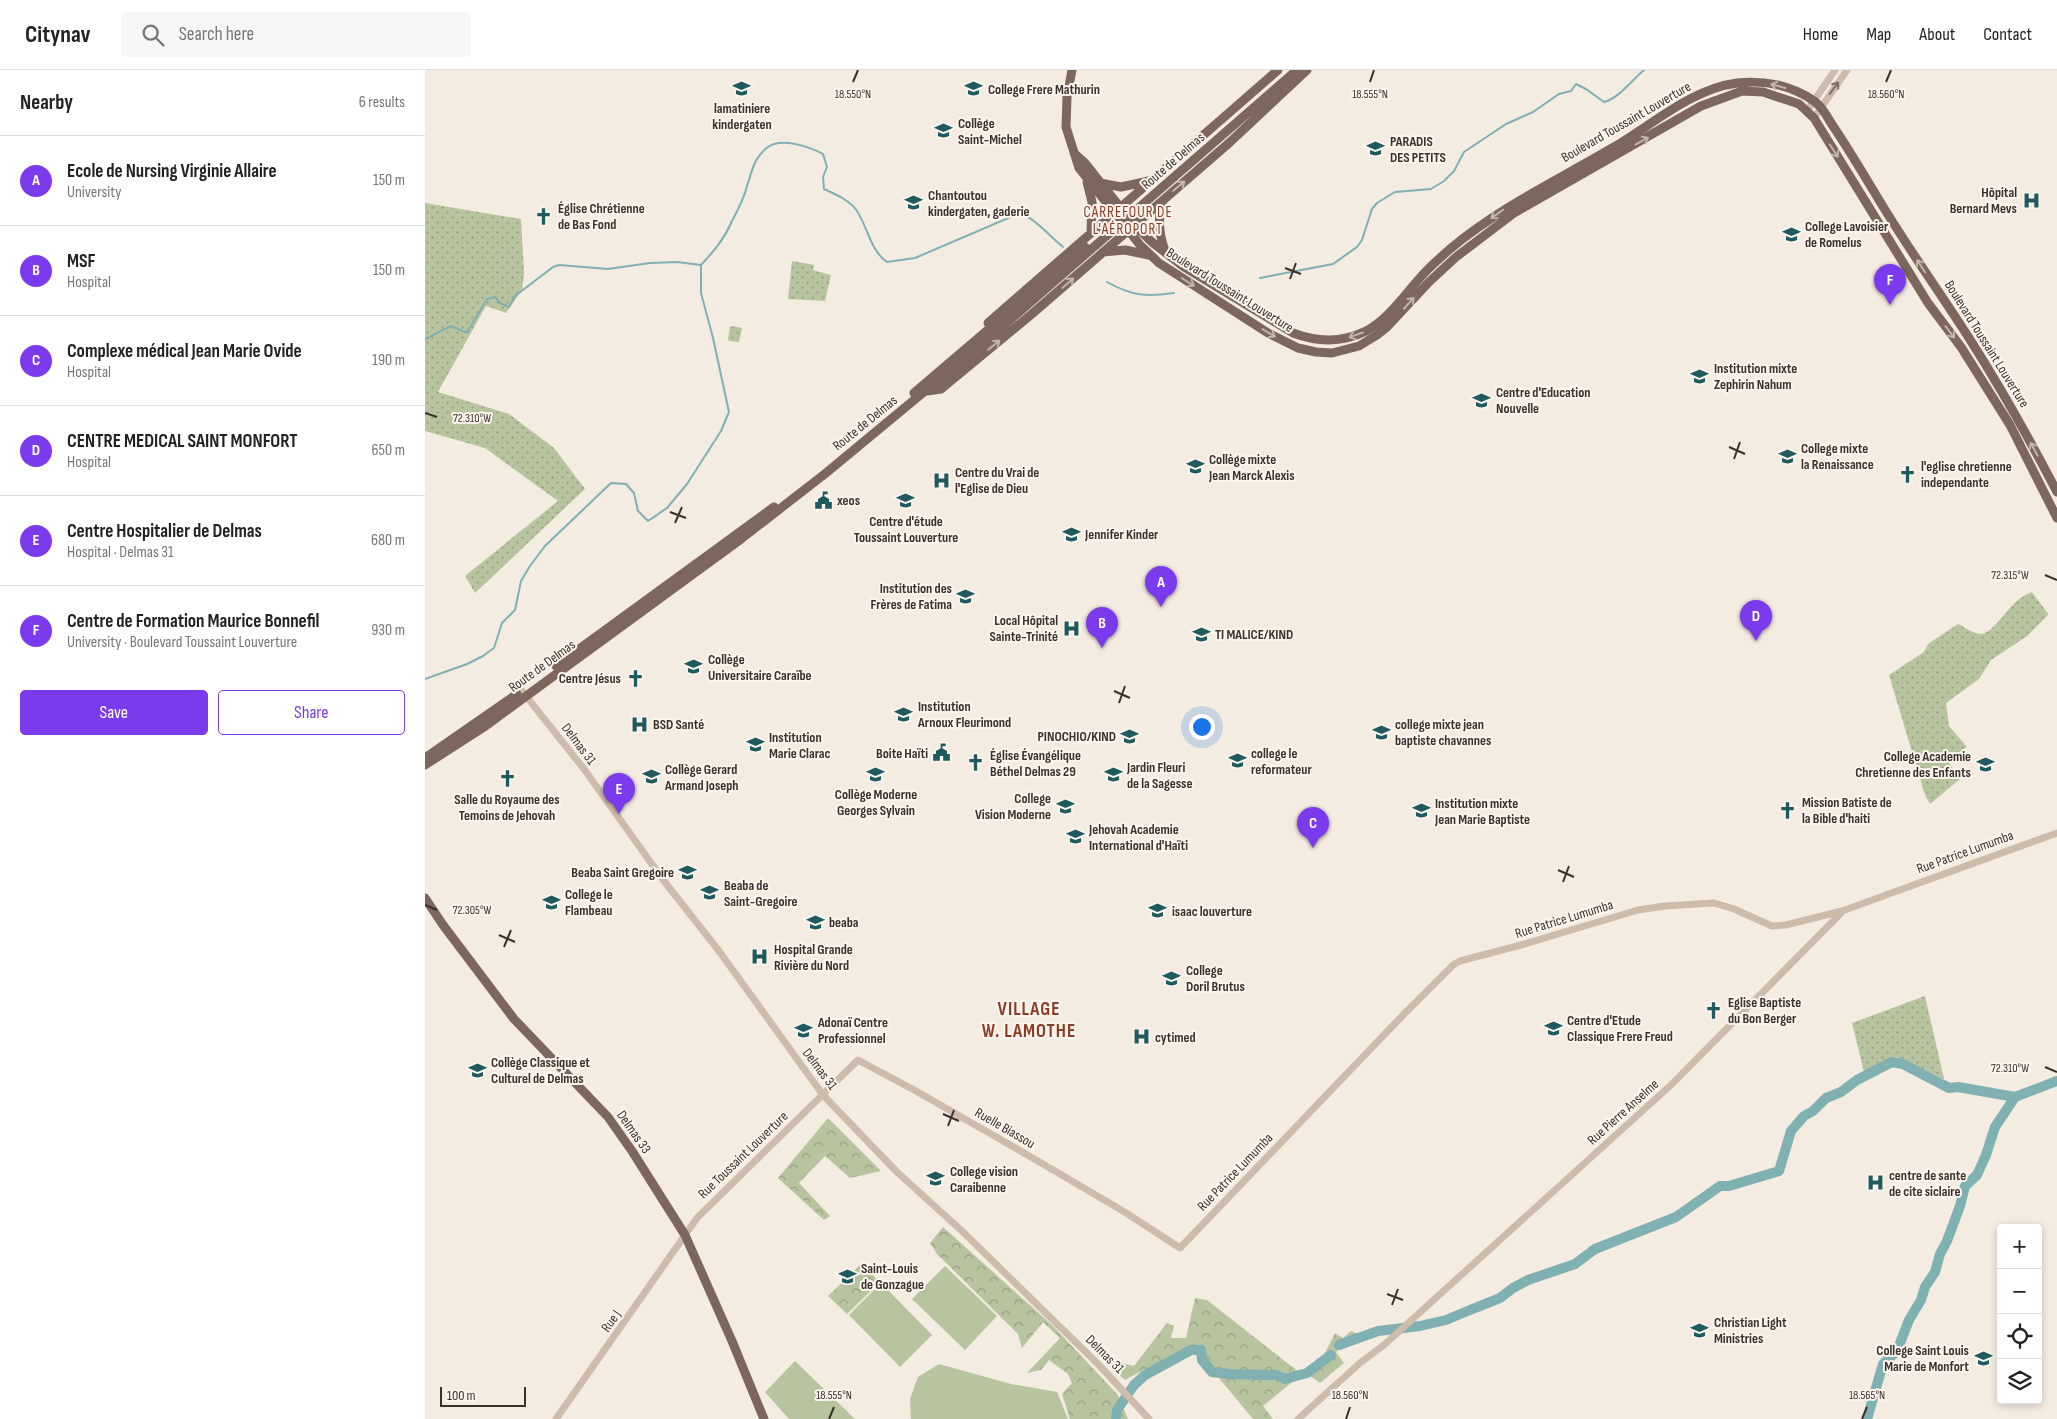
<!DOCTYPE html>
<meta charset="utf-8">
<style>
:root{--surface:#fff;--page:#f6f6f6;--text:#222;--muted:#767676;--line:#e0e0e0;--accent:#7c3aed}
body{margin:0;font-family:"Sofia Sans Condensed",sans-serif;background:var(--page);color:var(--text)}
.controls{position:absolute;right:15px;bottom:15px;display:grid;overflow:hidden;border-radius:5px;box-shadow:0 2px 8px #0003}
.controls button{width:45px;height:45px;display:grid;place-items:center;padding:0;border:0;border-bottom:1px solid var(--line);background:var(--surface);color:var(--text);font:25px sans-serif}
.scale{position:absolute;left:15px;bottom:12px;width:86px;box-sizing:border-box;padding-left:5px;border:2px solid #3b302b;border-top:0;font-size:14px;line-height:18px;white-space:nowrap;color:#3b302b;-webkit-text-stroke:4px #fbf5ee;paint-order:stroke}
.you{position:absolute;left:776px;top:656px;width:18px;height:18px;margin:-12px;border:4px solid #fff;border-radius:50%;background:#1a73e8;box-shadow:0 0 0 8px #1a73e833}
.badge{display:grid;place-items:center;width:32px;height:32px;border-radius:50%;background:var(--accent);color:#fff;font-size:16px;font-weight:700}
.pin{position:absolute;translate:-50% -41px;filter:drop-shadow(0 1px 2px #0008)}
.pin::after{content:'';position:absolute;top:26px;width:18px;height:15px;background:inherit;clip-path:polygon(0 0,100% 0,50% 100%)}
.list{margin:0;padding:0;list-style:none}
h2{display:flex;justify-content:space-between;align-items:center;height:65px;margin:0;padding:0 20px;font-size:21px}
h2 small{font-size:16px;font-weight:400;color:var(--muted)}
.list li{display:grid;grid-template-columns:32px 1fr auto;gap:15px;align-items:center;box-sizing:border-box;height:90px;padding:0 20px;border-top:1px solid var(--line)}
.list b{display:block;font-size:19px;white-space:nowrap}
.list p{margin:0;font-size:16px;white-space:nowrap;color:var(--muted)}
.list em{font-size:16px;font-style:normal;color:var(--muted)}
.actions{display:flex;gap:10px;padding:15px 20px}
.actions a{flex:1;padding:11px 0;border:1px solid var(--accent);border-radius:5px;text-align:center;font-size:18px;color:var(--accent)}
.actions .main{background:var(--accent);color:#fff}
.icon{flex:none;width:28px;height:28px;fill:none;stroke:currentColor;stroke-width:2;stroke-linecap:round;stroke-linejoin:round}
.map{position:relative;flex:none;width:1632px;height:1349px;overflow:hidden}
header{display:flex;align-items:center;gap:30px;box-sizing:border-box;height:70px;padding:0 25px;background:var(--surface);border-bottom:1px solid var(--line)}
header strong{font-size:24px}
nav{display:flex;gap:28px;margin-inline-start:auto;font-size:18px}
.search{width:350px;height:45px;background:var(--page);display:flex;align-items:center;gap:12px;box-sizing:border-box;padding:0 18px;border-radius:5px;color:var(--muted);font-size:19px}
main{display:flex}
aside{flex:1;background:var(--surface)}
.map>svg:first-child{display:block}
.grass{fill:url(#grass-dots)}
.forest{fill:url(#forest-crowns)}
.garden{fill:#b8c4a0}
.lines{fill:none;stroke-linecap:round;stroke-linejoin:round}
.stream{stroke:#7fb0b2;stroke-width:2}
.river{stroke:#7fb0b2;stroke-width:10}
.minor{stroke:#cdbbac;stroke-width:7}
.major{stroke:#7d675c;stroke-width:9}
.oneway{stroke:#c2b5ac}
.oneway2{stroke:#7d6f65}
.ticks{fill:none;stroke:#3b302b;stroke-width:2}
.labels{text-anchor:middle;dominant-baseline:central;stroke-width:4;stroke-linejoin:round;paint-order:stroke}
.poi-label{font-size:14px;font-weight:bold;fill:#3b302b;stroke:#fbf5ee;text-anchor:start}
.street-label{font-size:14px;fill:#3b302b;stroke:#fbf5ee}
.neighbourhood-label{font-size:15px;letter-spacing:1px;fill:#8c3b22;stroke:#fbf5ee}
.district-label{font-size:19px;font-weight:bold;letter-spacing:1px;fill:#8c3b22;stroke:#fbf5ee}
.ticks-label{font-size:12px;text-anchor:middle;fill:#3b302b;stroke:#fbf5ee;stroke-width:4;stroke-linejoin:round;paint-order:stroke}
</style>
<header>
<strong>Citynav</strong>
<div class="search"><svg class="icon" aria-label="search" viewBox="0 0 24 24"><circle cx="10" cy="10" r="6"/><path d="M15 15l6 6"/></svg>Search here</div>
<nav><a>Home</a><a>Map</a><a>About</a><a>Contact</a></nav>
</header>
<main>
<aside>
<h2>Nearby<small>6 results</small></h2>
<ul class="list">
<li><span class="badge">A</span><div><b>Ecole de Nursing Virginie Allaire</b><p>University</p></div><em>150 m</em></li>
<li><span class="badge">B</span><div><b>MSF</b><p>Hospital</p></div><em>150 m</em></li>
<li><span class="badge">C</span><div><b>Complexe médical Jean Marie Ovide</b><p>Hospital</p></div><em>190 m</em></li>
<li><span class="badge">D</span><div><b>CENTRE MEDICAL SAINT MONFORT</b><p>Hospital</p></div><em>650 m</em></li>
<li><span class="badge">E</span><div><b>Centre Hospitalier de Delmas</b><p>Hospital · Delmas 31</p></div><em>680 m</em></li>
<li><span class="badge">F</span><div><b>Centre de Formation Maurice Bonnefil</b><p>University · Boulevard Toussaint Louverture</p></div><em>930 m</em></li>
</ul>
<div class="actions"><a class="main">Save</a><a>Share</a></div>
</aside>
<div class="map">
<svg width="1632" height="1349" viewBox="0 0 1632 1349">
<defs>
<pattern id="grass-dots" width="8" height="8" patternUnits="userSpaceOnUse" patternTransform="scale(1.25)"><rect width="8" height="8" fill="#b8c4a0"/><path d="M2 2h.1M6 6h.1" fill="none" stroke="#97a083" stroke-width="1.8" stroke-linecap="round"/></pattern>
<pattern id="forest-crowns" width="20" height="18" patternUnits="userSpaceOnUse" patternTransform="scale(1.25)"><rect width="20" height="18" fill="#b8c4a0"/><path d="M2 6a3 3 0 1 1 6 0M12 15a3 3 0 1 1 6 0" fill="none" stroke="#97a083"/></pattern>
</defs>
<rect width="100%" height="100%" fill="#f4ebe1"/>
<path class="grass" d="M0,133L96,149L99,203L97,220L81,243L61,236L13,322L84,344L129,378L160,419L50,523L40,506L133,431L60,378L0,361Z
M367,191L389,195L388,200L406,205L400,231L363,229Z
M308,256L317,258L314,272L304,271L303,269L305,257Z
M1607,522L1623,544L1622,546L1602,566L1566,590L1554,609L1521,633L1524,656L1542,677L1523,691L1535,709L1505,734L1500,725L1464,605L1499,582L1503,574L1533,554C1540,557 1547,563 1555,564C1564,566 1581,542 1587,536C1592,530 1599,525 1607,522Z
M1500,926L1519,1009L1472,987L1439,1002L1427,953Z"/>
<path class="forest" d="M403,1048L456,1101L425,1108L400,1086L374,1113L405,1146L399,1150L353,1108Z
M518,1157L627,1255L693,1325L703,1349H645L637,1324L647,1313L643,1304L624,1290L616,1300L602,1303L635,1268L618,1252L597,1278L593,1264L512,1184L505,1173Z
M436,1194L455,1212L422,1244L403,1226Z
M770,1228L782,1230L875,1303L897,1289L910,1263L918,1268L926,1261L933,1264L911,1282L919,1293L895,1313L882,1304L866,1313L838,1336L848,1349H828L779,1290L777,1277L766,1276L746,1291L729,1299H720L700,1310L683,1295L688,1291L709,1296L742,1253L749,1256L746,1268H761Z"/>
<path class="garden" d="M520,1196L572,1246L540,1280L487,1229Z
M456,1213L507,1265L475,1297L424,1245Z
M370,1291L430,1349H364L340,1322Z
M514,1294L586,1314L632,1322L643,1349H486L485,1329L493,1307Z"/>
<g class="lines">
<path class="stream" d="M835,208L908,194L932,177L937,170L947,139L952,133L970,122L1006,119L1019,111L1029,101L1039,82L1081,54L1108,42L1134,24L1146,21L1151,14L1161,19L1179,32C1193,29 1208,9 1219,0
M682,212C707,226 721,227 749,223
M0,269L26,256L40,262L43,261L62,229L70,227L75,233L84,237L90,226L128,197L134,195L183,199L225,193L252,192L276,195C289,181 300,168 307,151C313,140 319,128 322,116C327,101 329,87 343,77C357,67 385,77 398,84L402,97L398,107L399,119C410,124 426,131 432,141C443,158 445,180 462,192L490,188L595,143C611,149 624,166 638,177
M0,609L42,594L58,586L69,578L77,553L90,540L96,511L105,496L120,476L186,413L201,414L209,423L213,441L223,451L242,438L262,414L296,361L304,342L288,268L276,223V195"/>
<path class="river" d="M914,1275L953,1261L995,1256L1021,1250L1045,1240L1075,1228L1088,1218L1103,1210L1150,1194L1170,1179L1251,1147L1295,1116H1304L1354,1101L1366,1061L1379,1046L1388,1041L1401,1028L1416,1022L1432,1010L1467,992L1478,994L1524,1018L1533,1017L1590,1027
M691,1349L692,1340L709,1315L720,1305L766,1280H776L777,1290L787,1302L804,1304L851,1305L860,1309L882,1303L906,1285
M1442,1349L1458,1294L1472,1281L1484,1250L1496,1230L1500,1217L1510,1202L1515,1184L1522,1171L1535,1136L1540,1116L1552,1105L1561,1085L1570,1057L1590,1027L1632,1011"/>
<path class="minor" d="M1382,41L1410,0
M1389,48L1422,0
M97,621L159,699L239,811L294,881L398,1025L472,1102L537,1161L673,1294L724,1349
M131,1349L272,1148L433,990L491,1021L606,1087L698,1141L755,1178L978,945L1028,895L1035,891L1096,875L1213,840L1240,836L1289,833L1309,839L1347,856L1361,855L1417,841L1632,763
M873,1349L935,1293L959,1275L1247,1014L1416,843"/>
<path class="major" d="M647,0L642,27L641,57L654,98L715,175L734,193L843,263L873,278L891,282L907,283L934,276L952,265L962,257L1004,212L1031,187L1089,143L1276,36L1317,21L1338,22L1374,34L1389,48L1503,233L1536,277L1585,355L1632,448
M649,83L660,93L710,156L728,173L759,197L868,263C892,272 917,273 941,261C962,250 978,227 994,209C1003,198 1014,189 1025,179C1075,137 1133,110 1189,77C1227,55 1266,19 1312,13C1338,10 1366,15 1389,31C1398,37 1402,47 1408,56C1427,84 1444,114 1462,143C1488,185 1517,226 1544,268C1576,318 1605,370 1632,422
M662,112L667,132L666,163
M675,113L696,117L724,111
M738,130C732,148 734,166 741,183
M678,182L700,180L724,185
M563,253L853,0
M502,321L516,319L608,243L804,73L882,0
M489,323L660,177
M131,596L349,437
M0,688L92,624
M0,695L59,657L316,469L401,403L570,263L872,0
M0,828L18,855L89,949L183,1047L207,1081L260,1165L307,1271L339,1349"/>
</g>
<defs><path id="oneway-shaft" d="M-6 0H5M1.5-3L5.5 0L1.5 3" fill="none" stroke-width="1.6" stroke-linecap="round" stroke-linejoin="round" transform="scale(1.25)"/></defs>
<g class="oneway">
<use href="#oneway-shaft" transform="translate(1353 16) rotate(-165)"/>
<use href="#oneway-shaft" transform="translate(1217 71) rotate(-29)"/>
<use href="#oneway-shaft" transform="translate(1409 81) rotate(57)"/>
<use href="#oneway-shaft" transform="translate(754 116) rotate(-40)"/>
<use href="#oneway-shaft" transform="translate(1072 144) rotate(145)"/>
<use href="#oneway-shaft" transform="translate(1496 196) rotate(-123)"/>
<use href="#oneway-shaft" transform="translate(763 212) rotate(32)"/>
<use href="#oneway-shaft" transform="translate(643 213) rotate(-41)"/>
<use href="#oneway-shaft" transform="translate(984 233) rotate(-48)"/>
<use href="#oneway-shaft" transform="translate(1525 262) rotate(53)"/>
<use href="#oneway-shaft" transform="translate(844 263) rotate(31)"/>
<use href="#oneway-shaft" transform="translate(931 265) rotate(160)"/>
<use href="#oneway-shaft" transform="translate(569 275) rotate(-39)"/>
<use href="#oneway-shaft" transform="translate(1609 379) rotate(-118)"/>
</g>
<use class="oneway2" href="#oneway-shaft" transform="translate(1409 18) rotate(-54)"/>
<path class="ticks" d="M428,12L433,0M945,12L949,0M1461,12L1466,0M860,198L876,204M865,209L871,193M0,343L12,347M1304,377L1320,384M1309,389L1315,372M245,442L261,448M250,453L257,437M1620,505L1632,510M689,621L705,628M694,633L700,616M1133,800L1149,807M1138,812L1144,796M0,835L12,840M74,865L90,872M79,877L86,860M1620,997L1632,1002M518,1044L534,1051M523,1056L529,1040M962,1224L978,1230M967,1235L973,1219M404,1349L409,1337M921,1349L925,1337M1437,1349L1442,1337"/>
<defs>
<symbol id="school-bare" viewBox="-9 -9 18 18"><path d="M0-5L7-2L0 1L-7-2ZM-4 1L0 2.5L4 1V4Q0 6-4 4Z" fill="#1f5a5e" stroke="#fbf5ee" stroke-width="2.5" paint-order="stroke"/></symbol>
<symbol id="hospital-bare" viewBox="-9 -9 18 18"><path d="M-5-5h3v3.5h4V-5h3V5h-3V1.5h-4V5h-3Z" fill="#1f5a5e" stroke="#fbf5ee" stroke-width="2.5" paint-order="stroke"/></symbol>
<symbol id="church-bare" viewBox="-9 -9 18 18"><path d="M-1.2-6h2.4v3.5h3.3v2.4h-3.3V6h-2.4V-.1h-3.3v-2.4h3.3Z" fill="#1f5a5e" stroke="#fbf5ee" stroke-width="2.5" paint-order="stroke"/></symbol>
<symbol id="civic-bare" viewBox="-9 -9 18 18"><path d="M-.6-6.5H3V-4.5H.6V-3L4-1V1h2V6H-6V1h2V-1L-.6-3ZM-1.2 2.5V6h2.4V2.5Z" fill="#1f5a5e" stroke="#fbf5ee" stroke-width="2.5" paint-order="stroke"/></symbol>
<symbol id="university-bare" viewBox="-9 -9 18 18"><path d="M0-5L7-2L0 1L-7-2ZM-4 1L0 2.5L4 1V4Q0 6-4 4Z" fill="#1f5a5e" stroke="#fbf5ee" stroke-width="2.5" paint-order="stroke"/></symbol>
</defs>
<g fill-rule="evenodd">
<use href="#school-bare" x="304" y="6" width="25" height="25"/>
<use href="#school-bare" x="536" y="6" width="25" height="25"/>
<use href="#school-bare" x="506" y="48" width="25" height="25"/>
<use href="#school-bare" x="938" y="66" width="25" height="25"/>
<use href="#hospital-bare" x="1594" y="118" width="25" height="25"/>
<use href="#school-bare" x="476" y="120" width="25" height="25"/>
<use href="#church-bare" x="106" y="134" width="25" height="25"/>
<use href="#school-bare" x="1354" y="152" width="25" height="25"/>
<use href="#school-bare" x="1262" y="294" width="25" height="25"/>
<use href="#school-bare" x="1044" y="318" width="25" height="25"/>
<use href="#school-bare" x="1350" y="374" width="25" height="25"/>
<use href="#school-bare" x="758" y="384" width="25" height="25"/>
<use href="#church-bare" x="1470" y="392" width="25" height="25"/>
<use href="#hospital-bare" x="504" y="398" width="25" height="25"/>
<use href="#civic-bare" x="386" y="418" width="25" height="25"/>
<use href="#school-bare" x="468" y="418" width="25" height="25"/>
<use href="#school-bare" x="634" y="452" width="25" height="25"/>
<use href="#school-bare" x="528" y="514" width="25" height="25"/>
<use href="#hospital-bare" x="634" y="546" width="25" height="25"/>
<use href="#school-bare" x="764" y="552" width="25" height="25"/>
<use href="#school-bare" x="256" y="584" width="25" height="25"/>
<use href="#church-bare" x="198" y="596" width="25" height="25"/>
<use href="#school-bare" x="466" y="632" width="25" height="25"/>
<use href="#hospital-bare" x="202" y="642" width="25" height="25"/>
<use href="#school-bare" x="944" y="650" width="25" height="25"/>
<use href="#school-bare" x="692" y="654" width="25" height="25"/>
<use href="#school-bare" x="318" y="662" width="25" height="25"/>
<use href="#civic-bare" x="504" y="670" width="25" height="25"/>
<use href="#school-bare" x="800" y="678" width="25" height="25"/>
<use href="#church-bare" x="538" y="680" width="25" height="25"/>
<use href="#school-bare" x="1548" y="682" width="25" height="25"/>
<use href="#school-bare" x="438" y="692" width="25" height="25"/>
<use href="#school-bare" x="676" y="692" width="25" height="25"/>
<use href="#school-bare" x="214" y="694" width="25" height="25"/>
<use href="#church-bare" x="70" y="696" width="25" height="25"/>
<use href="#school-bare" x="628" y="724" width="25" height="25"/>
<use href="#church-bare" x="1350" y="728" width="25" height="25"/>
<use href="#school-bare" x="984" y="728" width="25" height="25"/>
<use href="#school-bare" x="638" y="754" width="25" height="25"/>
<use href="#school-bare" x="250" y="790" width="25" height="25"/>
<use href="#school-bare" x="272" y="810" width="25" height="25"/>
<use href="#school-bare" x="114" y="820" width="25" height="25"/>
<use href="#school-bare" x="720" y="828" width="25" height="25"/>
<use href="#school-bare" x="378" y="840" width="25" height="25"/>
<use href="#hospital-bare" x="322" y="874" width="25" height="25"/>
<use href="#school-bare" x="734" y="896" width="25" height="25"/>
<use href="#church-bare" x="1276" y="928" width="25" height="25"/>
<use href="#school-bare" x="1116" y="946" width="25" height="25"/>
<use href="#university-bare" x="366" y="948" width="25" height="25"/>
<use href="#hospital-bare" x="704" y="954" width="25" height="25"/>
<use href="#school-bare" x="40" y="988" width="25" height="25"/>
<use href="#school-bare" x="498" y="1096" width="25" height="25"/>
<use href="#hospital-bare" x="1438" y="1100" width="25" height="25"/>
<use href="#school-bare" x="410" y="1194" width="25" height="25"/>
<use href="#school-bare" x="1262" y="1248" width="25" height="25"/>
<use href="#school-bare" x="1546" y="1276" width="25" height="25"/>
</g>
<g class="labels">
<g class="poi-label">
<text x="563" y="19">College Frere Mathurin</text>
<text x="317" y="38" text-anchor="middle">lamatiniere<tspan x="317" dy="16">kindergaten</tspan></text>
<text x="533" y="53">Collège<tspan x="533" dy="16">Saint-Michel</tspan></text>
<text x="965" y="71">PARADIS<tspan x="965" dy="16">DES PETITS</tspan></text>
<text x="1592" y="122" text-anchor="end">Hôpital<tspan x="1592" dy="16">Bernard Mevs</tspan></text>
<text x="503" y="125">Chantoutou<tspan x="503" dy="16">kindergaten, gaderie</tspan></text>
<text x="133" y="138">Église Chrétienne<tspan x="133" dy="16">de Bas Fond</tspan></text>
<text x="1380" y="156">College Lavoisier<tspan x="1380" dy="16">de Romelus</tspan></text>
<text x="1289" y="298">Institution mixte<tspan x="1289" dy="16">Zephirin Nahum</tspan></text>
<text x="1071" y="322">Centre d'Education<tspan x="1071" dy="16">Nouvelle</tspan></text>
<text x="1376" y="378">College mixte<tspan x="1376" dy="16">la Renaissance</tspan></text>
<text x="784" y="389">Collège mixte<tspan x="784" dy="16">Jean Marck Alexis</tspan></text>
<text x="1496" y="396">l'eglise chretienne<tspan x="1496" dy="16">independante</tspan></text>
<text x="530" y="402">Centre du Vrai de<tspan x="530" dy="16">l'Eglise de Dieu</tspan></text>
<text x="412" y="430">xeos</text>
<text x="481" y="451" text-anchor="middle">Centre d'étude<tspan x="481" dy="16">Toussaint Louverture</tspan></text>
<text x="660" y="464">Jennifer Kinder</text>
<text x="527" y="518" text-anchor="end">Institution des<tspan x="527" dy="16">Frères de Fatima</tspan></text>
<text x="633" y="550" text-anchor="end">Local Hôpital<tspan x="633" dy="16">Sainte-Trinité</tspan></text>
<text x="790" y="564">TI MALICE/KIND</text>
<text x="283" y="589">Collège<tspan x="283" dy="16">Universitaire Caraïbe</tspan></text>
<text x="196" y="608" text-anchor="end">Centre Jésus</text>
<text x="493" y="636">Institution<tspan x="493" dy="16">Arnoux Fleurimond</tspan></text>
<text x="228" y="654">BSD Santé</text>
<text x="970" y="654">college mixte jean<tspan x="970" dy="16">baptiste chavannes</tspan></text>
<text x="691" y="666" text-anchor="end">PINOCHIO/KIND</text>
<text x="344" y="667">Institution<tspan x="344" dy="16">Marie Clarac</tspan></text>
<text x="503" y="683" text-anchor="end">Boite Haïti</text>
<text x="826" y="683">college le<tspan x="826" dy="16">reformateur</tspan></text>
<text x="565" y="685">Église Évangélique<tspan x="565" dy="16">Béthel Delmas 29</tspan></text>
<text x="1546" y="686" text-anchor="end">College Academie<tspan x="1546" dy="16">Chretienne des Enfants</tspan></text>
<text x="702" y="697">Jardin Fleuri<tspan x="702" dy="16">de la Sagesse</tspan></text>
<text x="240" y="699">Collège Gerard<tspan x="240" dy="16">Armand Joseph</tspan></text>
<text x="451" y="724" text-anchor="middle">Collège Moderne<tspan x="451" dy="16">Georges Sylvain</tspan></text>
<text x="626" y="728" text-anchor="end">College<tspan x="626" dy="16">Vision Moderne</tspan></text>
<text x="82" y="729" text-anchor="middle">Salle du Royaume des<tspan x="82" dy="16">Temoins de Jehovah</tspan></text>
<text x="1377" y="732">Mission Batiste de<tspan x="1377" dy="16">la Bible d'haiti</tspan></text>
<text x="1010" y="733">Institution mixte<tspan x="1010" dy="16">Jean Marie Baptiste</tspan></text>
<text x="664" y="759">Jehovah Academie<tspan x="664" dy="16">International d'Haïti</tspan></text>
<text x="249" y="802" text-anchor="end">Beaba Saint Gregoire</text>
<text x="299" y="815">Beaba de<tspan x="299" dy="16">Saint-Gregoire</tspan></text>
<text x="140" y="824">College le<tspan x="140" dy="16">Flambeau</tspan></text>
<text x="747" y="841">isaac louverture</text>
<text x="404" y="852">beaba</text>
<text x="349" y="879">Hospital Grande<tspan x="349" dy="16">Rivière du Nord</tspan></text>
<text x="761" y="900">College<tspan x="761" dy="16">Doril Brutus</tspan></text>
<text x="1303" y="932">Eglise Baptiste<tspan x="1303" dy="16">du Bon Berger</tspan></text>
<text x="1142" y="950">Centre d'Etude<tspan x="1142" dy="16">Classique Frere Freud</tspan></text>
<text x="393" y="952">Adonaï Centre<tspan x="393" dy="16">Professionnel</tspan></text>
<text x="730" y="967">cytimed</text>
<text x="66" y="992">Collège Classique et<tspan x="66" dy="16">Culturel de Delmas</tspan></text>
<text x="525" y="1101">College vision<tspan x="525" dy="16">Caraibenne</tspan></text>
<text x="1464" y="1105">centre de sante<tspan x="1464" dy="16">de cite siclaire</tspan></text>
<text x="436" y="1198">Saint-Louis<tspan x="436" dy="16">de Gonzague</tspan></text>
<text x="1289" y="1252">Christian Light<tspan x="1289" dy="16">Ministries</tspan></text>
<text x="1544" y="1280" text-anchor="end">College Saint Louis<tspan x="1544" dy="16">Marie de Monfort</tspan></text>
</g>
<g class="street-label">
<text transform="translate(1201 52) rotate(-30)">Boulevard Toussaint Louverture</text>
<text transform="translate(748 91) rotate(-41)">Route de Delmas</text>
<text transform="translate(805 220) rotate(32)">Boulevard Toussaint Louverture</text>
<text transform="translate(1562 274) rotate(58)">Boulevard Toussaint Louverture</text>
<text transform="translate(440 353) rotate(-39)">Route de Delmas</text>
<text transform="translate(117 596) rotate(-36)">Route de Delmas</text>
<text transform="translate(154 674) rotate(53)">Delmas 31</text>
<text transform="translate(1540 782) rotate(-20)">Rue Patrice Lumumba</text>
<text transform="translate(1139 849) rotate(-17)">Rue Patrice Lumumba</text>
<text transform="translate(395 999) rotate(53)">Delmas 31</text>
<text transform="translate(1198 1042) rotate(-42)">Rue Pierre Anselme</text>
<text transform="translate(580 1058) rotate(30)">Ruelle Biassou</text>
<text transform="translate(209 1062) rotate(55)">Delmas 33</text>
<text transform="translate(318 1085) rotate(-44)">Rue Toussaint Louverture</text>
<text transform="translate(810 1102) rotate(-46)">Rue Patrice Lumumba</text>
<text transform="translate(186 1251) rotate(-55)">Rue J</text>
<text transform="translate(680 1284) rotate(45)">Delmas 31</text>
</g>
<g class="neighbourhood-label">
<text x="703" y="142">CARREFOUR DE<tspan x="703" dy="17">L'AÉROPORT</tspan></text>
</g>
<g class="district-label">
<text x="604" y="939">VILLAGE<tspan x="604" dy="22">W. LAMOTHE</tspan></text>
</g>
</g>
<g class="ticks-label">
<text x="428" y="28">18.550°N</text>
<text x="945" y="28">18.555°N</text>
<text x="1461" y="28">18.560°N</text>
<text x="47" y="352">72.310°W</text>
<text x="1585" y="509">72.315°W</text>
<text x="47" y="844">72.305°W</text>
<text x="1585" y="1002">72.310°W</text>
<text x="409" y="1329">18.555°N</text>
<text x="925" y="1329">18.560°N</text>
<text x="1442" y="1329">18.565°N</text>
</g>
</svg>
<div class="controls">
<button>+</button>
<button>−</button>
<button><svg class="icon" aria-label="locate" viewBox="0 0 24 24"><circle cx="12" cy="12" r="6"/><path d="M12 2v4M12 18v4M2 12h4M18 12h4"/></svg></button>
<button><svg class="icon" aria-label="layers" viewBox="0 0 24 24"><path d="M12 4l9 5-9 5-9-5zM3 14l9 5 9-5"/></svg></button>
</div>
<div class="scale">100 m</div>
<div class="you"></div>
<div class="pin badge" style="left:736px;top:537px">A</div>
<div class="pin badge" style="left:677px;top:578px">B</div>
<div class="pin badge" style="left:888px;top:778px">C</div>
<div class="pin badge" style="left:1331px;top:571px">D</div>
<div class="pin badge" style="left:194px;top:744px">E</div>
<div class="pin badge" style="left:1465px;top:235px">F</div>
</div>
</main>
